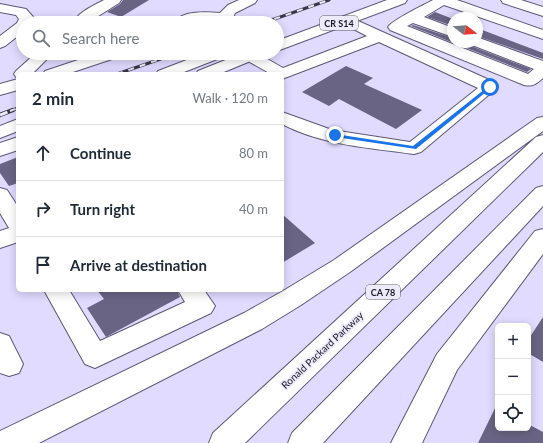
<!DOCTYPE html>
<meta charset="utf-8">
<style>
:root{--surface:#fff;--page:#f6f6f7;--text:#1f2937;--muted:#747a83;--line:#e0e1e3}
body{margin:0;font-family:Lato,sans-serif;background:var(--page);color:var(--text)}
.controls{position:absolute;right:12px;bottom:12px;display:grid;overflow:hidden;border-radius:6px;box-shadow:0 2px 10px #0003}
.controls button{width:36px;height:36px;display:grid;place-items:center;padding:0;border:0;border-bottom:1px solid var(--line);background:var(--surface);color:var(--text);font:20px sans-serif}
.compass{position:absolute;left:447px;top:12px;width:36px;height:36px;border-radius:50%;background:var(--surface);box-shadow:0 2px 10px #0003;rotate:107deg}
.stop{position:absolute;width:12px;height:12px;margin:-9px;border:3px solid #1a73e8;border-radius:50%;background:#fff}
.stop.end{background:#1a73e8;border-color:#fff;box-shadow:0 1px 4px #0008}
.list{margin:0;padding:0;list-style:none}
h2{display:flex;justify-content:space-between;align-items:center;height:52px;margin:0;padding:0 16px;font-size:17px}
h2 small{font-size:13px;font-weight:400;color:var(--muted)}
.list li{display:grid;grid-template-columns:26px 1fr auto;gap:12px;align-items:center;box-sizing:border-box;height:56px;padding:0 16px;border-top:1px solid var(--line)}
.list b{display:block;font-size:15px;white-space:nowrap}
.list em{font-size:13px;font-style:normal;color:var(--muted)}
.icon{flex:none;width:22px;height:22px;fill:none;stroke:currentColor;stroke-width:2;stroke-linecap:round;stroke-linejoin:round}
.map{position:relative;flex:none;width:543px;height:443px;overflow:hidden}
.search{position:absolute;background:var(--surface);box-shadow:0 2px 10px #0003;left:16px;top:16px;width:268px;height:44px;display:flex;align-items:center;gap:10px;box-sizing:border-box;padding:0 14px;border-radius:22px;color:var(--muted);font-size:15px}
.panel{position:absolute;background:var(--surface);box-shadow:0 2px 10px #0003;left:16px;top:72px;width:268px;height:220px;border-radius:6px}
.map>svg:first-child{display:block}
.building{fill:#696484}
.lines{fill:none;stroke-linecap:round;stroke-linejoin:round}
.minor-casing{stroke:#5c5876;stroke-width:2}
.major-casing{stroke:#5c5876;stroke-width:2}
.highway-casing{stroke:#5c5876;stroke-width:2}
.minor{fill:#fff;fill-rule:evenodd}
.major{fill:#fff;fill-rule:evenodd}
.highway{fill:#fff;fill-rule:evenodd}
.rail-far1-casing{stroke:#3a3848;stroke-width:3}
.rail-casing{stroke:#3a3848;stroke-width:4.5}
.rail-far1{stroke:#edebfa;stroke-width:2;stroke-dasharray:6;stroke-linecap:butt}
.rail{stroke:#edebfa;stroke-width:3;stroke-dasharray:8;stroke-linecap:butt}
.route{fill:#1a73e8}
.labels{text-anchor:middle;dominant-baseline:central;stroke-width:3.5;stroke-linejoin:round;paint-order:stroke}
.shield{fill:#edebfa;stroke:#5a5866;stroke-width:1}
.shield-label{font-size:9px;font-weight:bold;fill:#1b1926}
.street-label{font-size:10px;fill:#1b1926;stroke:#edebfa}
</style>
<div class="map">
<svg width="543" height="443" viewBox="0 0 543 443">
<rect width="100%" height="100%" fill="#e0dbff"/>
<path class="building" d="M123,0H149L121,17L107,12L120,4Z
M435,12L453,19V26L427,17Z
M413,25L453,38V42H468L471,46L531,69L527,72L411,26Z
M477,28L543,53V59L477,36Z
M346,66L373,78L364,84L422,110L396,129L339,99L329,106L302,92Z
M18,157V183L9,186L0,173V164Z
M282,214L315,243L282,263Z
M97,290H177L180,297L106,337L87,308L104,299Z
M543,317V362L528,353V340Z
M498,402V428H528V424L543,432V443H478Z"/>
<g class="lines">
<defs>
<path id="minor" d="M104,0H121L119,3L92,20L95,23H74C76,13 95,5 104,0Z
M239,0H257L255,3L235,13L231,23L207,21L173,23C182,10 207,12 220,13L228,5Z
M433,0H457L543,30V39L444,5L424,17L453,28V37L413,23L407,26L528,74L534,69L472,45L469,42H477V37L482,39L543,61V78C536,84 533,87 524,85L390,30L388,27C394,19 422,6 433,0Z
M501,0H521L543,7V16L503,3Z
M0,4L26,9L34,18L31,23H23V32L5,46L0,48V36L17,23L19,19L16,15L0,12Z
M347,16L496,83L498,87L421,152L414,154C370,148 322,145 282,124V112L332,130L410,142L478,88L379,42L282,79V74H271L239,56L237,53H257L283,68L367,36L342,23L340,20L342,17Z
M36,53H53L32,74H18V78L16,77L14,74L16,71Z
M99,53H123L121,56L67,74H43L45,71Z
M18,79V90L0,95V84Z
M0,188L7,190L18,207V242L0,248V231L9,228L0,213Z
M44,290H69L100,341L185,302L178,290H204L215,306L211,313L95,368L85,364Z
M0,333L9,336L23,364L19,373L9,376L0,373Z"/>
<path id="major" d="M387,0H407L405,3L277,51V41Z
M205,53H227L225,56L179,74H156L158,71Z
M243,53H265L263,56L219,74H196L198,71Z
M18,119V131L0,138V126Z
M18,137V150L0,156V143Z"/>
<path id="highway" d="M543,117V131L350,272L301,305L262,329L39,443H0V431L244,313L283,291L334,260L537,118Z
M543,135V152L245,443H209L213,433L536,137Z
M543,186V206L323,443H288L292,433L536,188Z
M543,229V254L457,370L422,443H391L437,354L535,231Z"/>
</defs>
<use href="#minor" class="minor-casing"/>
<use href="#major" class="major-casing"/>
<use href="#highway" class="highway-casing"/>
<use href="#minor" class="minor"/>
<use href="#major" class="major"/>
<use href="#highway" class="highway"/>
<defs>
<path id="rail-far1" d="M263,23L329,0
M117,74L178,53
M10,111L18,108"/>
<path id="rail" d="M0,115L13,110"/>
</defs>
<use href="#rail-far1" class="rail-far1-casing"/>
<use href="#rail" class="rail-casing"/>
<use href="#rail-far1" class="rail-far1"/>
<use href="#rail" class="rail"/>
</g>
<path class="route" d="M490,85L492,87L491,88L416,149L335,137L333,135L335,134L413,146Z"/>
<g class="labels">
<g class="shield">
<rect x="320" y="16" width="38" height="14" rx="3"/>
<rect x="366" y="285" width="34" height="14" rx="3"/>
</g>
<g class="shield-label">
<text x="339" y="23">CR S14</text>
<text x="383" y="292">CA 78</text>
</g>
<g class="street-label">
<text transform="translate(322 350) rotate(-43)">Ronald Packard Parkway</text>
</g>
</g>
</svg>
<div class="controls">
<button>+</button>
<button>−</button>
<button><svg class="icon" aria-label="locate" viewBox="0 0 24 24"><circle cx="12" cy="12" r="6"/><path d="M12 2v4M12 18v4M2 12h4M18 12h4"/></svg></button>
</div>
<svg class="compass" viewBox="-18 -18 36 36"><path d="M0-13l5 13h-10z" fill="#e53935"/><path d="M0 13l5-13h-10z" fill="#747a83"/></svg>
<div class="stop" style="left:490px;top:87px"></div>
<div class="stop end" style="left:335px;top:135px"></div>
<div class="search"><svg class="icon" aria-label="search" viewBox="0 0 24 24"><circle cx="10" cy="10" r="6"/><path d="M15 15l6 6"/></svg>Search here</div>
<section class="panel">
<h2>2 min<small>Walk · 120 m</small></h2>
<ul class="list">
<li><svg class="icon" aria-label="ahead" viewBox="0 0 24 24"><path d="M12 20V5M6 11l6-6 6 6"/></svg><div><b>Continue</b></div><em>80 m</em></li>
<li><svg class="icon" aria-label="right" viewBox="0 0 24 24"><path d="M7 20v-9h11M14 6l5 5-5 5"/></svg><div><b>Turn right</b></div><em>40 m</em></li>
<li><svg class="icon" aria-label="arrive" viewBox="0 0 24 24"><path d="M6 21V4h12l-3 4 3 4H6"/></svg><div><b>Arrive at destination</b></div></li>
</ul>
</section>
</div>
